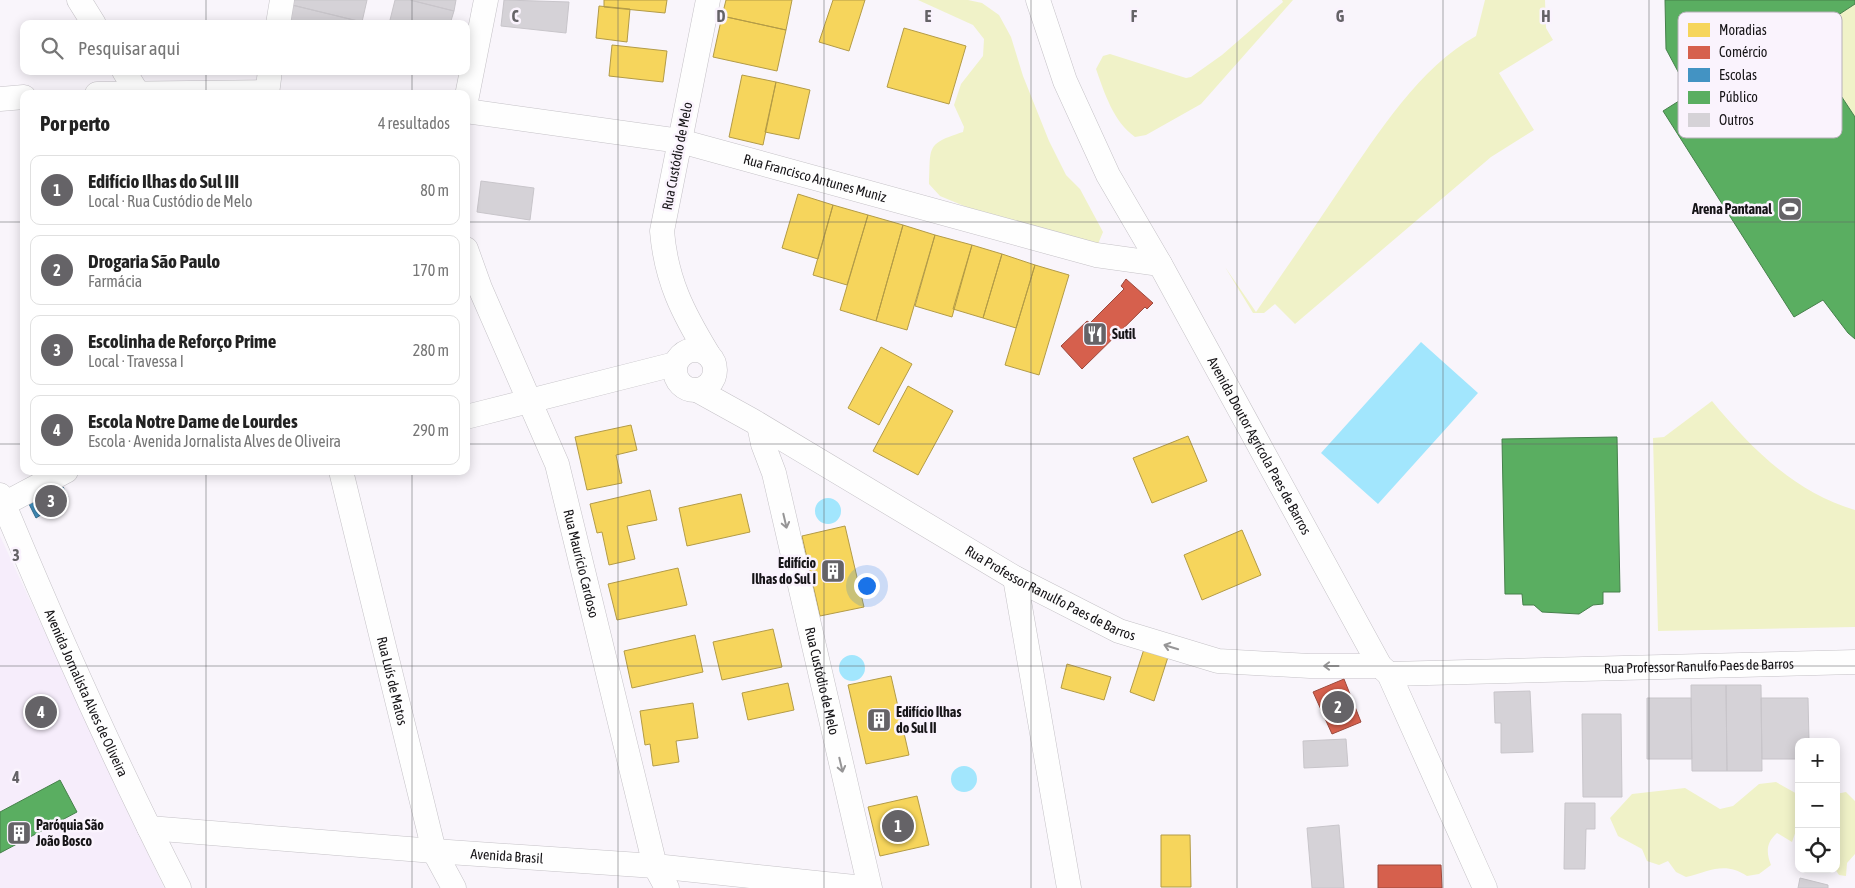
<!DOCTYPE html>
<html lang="pt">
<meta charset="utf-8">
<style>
:root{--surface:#fff;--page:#f6f6f6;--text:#222;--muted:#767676;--line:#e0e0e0;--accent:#656367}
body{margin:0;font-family:"Asap Condensed",sans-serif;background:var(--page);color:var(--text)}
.controls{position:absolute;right:15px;bottom:15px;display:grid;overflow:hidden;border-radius:10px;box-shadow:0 2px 12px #0003}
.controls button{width:45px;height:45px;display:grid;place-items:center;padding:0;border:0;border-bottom:1px solid var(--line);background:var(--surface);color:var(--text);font:25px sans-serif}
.you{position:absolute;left:866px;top:585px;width:18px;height:18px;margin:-12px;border:4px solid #fff;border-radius:50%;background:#1a73e8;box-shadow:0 0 0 8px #1a73e833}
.badge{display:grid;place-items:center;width:32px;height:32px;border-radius:50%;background:var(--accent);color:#fff;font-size:16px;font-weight:700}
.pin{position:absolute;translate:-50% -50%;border:2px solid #fff;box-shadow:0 1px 5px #0006}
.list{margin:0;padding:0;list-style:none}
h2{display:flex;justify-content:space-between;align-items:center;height:65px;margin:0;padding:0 20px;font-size:21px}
h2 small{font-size:16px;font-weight:400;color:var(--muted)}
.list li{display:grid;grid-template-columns:32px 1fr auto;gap:15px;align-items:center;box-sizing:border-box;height:70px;margin:0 10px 10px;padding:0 10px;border:1px solid var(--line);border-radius:10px}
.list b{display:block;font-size:19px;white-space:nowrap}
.list p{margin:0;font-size:16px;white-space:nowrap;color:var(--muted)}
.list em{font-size:16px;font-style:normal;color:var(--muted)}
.icon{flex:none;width:28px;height:28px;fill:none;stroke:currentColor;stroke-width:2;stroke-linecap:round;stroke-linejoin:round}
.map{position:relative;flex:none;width:1855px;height:888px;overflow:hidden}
.search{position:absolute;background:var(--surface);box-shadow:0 2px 12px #0003;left:20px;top:20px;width:450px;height:55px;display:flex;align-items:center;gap:12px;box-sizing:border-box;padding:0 18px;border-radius:10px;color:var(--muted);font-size:19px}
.panel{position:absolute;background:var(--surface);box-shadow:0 2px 12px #0003;left:20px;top:90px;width:450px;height:385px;border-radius:10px}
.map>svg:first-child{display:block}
.education{fill:#f6edfb}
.green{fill:#f0f2c8}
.water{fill:#a2e6fd}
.homes{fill:#f6d55c;stroke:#b39b47}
.shops{fill:#d6604d;stroke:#9c493d}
.schools{fill:#4393c3;stroke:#366d8f}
.public{fill:#5aae61;stroke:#46804b}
.building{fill:#d5d2d7;stroke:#c8c5ca}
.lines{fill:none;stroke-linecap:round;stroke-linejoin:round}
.minor-casing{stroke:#c5c2c7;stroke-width:25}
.minor{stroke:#fefefe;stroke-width:24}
.oneway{stroke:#969596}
.grid{fill:none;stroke:#656367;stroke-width:1;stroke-opacity:0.55}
.labels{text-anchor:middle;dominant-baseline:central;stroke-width:5;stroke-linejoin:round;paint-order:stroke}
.street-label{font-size:14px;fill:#161417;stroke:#faf3fd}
.poi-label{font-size:14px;font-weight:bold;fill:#161417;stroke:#faf3fd;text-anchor:start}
.key{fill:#faf3fd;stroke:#b6b0b8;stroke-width:1}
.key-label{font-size:14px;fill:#161417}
.grid-label{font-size:16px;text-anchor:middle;font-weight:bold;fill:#656367;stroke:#faf3fd;stroke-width:5;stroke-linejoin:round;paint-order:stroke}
</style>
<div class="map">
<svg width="1855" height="888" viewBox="0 0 1855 888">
<rect width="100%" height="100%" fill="#f9f5fb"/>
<path class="education" d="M0,536L164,888H0Z"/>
<path class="green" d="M918,0H968L982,3L999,15L1011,37L1023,76L1049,141L1066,175L1080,189L1103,232L1098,244L976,211L940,196L929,184C931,147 925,144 963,132L964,127L954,105L961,84L983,56L984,39L973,25Z
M1282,0H1293L1201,104L1146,135L1135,137C1113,121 1105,94 1096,69L1103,56L1110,54L1186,78L1191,77L1222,55L1283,2Z
M1485,0H1545L1546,28L1553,40L1499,73L1534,130L1491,157L1295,324L1275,304L1264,313H1253L1225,267L1256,312C1285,270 1314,228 1342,186C1378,133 1420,67 1476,36Z
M1855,4V117L1803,38Z
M1712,401C1750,447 1795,493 1855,510V627L1658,631L1653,438L1664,437Z
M1776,782L1799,795V822L1792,842L1777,833C1766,843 1766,852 1771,865L1759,874L1747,876C1725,861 1710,871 1686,877L1676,872L1668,861L1659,865L1647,861L1642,849L1618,836L1610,818L1632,794L1685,788L1720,809L1733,806L1759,784Z
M1846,792L1855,801V854L1847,863L1846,876L1839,875L1835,869L1838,832L1836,794Z"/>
<path class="water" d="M1421,342L1478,393L1378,504L1321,453Z
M815 511a13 13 0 1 1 26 0a13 13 0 1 1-26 0Z
M839 668a13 13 0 1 1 26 0a13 13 0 1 1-26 0Z
M951 779a13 13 0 1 1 26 0a13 13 0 1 1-26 0Z"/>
<path class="homes" d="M604,0H667L665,13L604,7Z
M726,0H792L786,30L722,16Z
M833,0H865L849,51L819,42Z
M599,6L630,9L627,42L596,38Z
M722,16L786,30L777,71L713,57Z
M904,28L966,46L949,104L887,87Z
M612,45L667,51L663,82L609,76Z
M742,75L776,82L763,145L729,137Z
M776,82L810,90L799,139L765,132Z
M798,194L833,205L818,259L782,248Z
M833,205L868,215L847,285L813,275Z
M868,215L903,225L876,321L840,310Z
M903,225L935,235L907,330L876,321Z
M935,235L972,245L952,317L915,306Z
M972,245L1002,254L983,318L953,309Z
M1002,254L1035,265L1016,328L983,318Z
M1035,265L1069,275L1039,375L1005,365Z
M881,347L912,364L879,425L848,408Z
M908,386L953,411L918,475L873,451Z
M631,425L637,450L616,455L622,483L587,490L575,437Z
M1188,436L1207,481L1152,503L1133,458Z
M650,490L657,520L627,526L635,559L609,565L602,532L597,533L590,504Z
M741,494L750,532L687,546L679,508Z
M845,526L864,607L820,616L802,536Z
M1242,530L1261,575L1202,600L1184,555Z
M678,568L687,605L617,620L608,584Z
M773,629L782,667L722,680L713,642Z
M695,635L703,672L632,688L624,651Z
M1144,649L1168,657L1154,701L1130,692Z
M1067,664L1111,677L1104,700L1061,688Z
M891,676L909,755L866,764L848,685Z
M788,683L794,710L748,720L742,693Z
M693,703L698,738L676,741L679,762L653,766L650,744L645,745L640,711Z
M917,796L929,845L880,856L868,807Z
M1161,835H1190L1191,887H1161Z"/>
<path class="shops" d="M1126,279L1153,303L1147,309L1145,307L1082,369L1061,346L1087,321L1090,323L1124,289L1121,286Z
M1344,679L1361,722L1332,734L1313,692Z
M1378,865H1441L1442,888H1378Z"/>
<path class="schools" d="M63,487L68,497L53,514L50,509L36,518L29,504Z"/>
<path class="public" d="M1665,0H1855V4L1803,38L1855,117V339L1848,333L1823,300L1794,317L1663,111L1690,94L1666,49Z
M1617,437L1620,592H1603V604L1593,605L1579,614L1542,612L1534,605H1523L1522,594H1505L1502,439Z
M60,780L77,812L0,853V812Z"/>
<path class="building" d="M294,0H367L362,22L292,5Z
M395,0H410L454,11L450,24H389Z
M410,0H456L454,11Z
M504,0L569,2L566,33L501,26Z
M292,5L362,22L361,24H288Z
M481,181L534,188L530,220L477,212Z
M1691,685H1726L1727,771H1692Z
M1726,685H1761L1762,771H1727Z
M1530,691L1533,752L1501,753V723H1495L1494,692Z
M1647,698H1691L1692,759H1647Z
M1761,698H1808L1809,742H1799V759H1762Z
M1582,714H1621L1622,797H1583Z
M1346,739L1348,766L1304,768L1303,741Z
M1565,803H1595V829H1586L1585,869H1564Z
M1339,825L1344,888H1312L1307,828Z
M1800,878L1828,885V888H1798Z"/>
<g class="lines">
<defs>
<g id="minor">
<path d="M79,0L94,24"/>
<path d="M708,0L662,231C666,280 683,313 708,354"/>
<path id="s1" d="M1038,0L1065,81L1108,175L1160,264L1380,666L1389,674L1485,888"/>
<path d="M278,24L282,0"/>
<path d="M124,71L137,92"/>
<path d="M97,94L267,92"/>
<path d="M267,94L270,71"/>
<path d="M0,99L24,97"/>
<path d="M466,101L486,0"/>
<path id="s2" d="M466,111L680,141L1096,255L1160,264"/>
<path id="s3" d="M466,249L480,288L557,464L655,866L667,888"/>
<circle cx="695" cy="370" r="20"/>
<path id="s4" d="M697,390L753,421L1015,578L1119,631L1218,661L1310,666H1380"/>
<path d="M466,417L675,364"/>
<path id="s5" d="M759,425L763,444L774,473L870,888"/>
<path id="s6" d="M341,471L434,851L454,888"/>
<path id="s7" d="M0,495C55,628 114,760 179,888"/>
<path d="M4,504L66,471"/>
<path d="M1015,578L1069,888"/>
<path id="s8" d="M1389,674L1855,662"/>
<path id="s9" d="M149,828L434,851L655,866L864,888"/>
</g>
</defs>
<use href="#minor" class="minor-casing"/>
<use href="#minor" class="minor"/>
</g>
<defs><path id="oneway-shaft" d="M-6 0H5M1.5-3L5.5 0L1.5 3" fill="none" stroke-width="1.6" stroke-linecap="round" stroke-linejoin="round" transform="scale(1.25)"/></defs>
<g class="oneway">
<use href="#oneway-shaft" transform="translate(785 521) rotate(77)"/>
<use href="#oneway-shaft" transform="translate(1171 647) rotate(-163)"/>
<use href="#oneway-shaft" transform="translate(1331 666) rotate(-180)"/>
<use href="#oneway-shaft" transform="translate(841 765) rotate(77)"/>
</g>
<path class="grid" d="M206,0V24M412,0V24M618,0V888M824,0V888M1031,0V888M1237,0V888M1443,0V888M1649,0V888M206,71V94M412,71V94M0,222H24M466,222H1855M0,444H24M466,444H1855M206,471V888M412,471V888M0,666H1855"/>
<defs>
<symbol id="stadium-square" viewBox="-11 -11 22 22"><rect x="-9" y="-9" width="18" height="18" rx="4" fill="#656367" stroke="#faf3fd"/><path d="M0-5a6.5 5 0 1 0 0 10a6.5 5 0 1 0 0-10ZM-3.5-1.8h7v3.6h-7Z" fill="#fff"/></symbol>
<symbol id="restaurant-square" viewBox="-11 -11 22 22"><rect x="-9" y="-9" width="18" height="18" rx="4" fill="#656367" stroke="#faf3fd"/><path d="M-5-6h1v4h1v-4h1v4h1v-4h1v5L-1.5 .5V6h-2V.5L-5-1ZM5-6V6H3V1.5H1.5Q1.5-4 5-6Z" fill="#fff"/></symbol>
<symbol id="building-square" viewBox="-11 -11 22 22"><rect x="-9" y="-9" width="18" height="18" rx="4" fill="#656367" stroke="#faf3fd"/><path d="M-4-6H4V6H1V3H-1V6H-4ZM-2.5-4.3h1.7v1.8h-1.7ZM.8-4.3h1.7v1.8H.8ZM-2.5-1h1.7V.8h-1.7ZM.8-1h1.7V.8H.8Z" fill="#fff"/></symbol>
</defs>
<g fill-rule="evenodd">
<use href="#stadium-square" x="1776" y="195" width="28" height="28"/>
<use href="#restaurant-square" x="1081" y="320" width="28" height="28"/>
<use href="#building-square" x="819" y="557" width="28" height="28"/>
<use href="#building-square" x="865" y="706" width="28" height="28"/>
<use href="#building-square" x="5" y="819" width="28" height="28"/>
</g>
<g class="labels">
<g class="street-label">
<text transform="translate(677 156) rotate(-79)">Rua Custódio de Melo</text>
<text stroke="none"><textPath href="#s2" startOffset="356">Rua Francisco Antunes Muniz</textPath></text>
<text stroke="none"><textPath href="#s1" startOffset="499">Avenida Doutor Agrícola Paes de Barros</textPath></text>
<text stroke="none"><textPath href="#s3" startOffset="336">Rua Maurício Cardoso</textPath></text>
<text stroke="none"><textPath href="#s4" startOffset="408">Rua Professor Ranulfo Paes de Barros</textPath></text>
<text stroke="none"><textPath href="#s8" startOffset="310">Rua Professor Ranulfo Paes de Barros</textPath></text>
<text stroke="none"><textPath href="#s5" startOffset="264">Rua Custódio de Melo</textPath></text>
<text stroke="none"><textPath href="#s6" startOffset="216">Rua Luís de Matos</textPath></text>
<text stroke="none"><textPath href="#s7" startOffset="216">Avenida Jornalista Alves de Oliveira</textPath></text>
<text stroke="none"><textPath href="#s9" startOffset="359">Avenida Brasil</textPath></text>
</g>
<g class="poi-label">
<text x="1772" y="209" text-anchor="end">Arena Pantanal</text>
<text x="1112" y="334">Sutil</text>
<text x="816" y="563" text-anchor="end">Edifício<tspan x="816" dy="16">Ilhas do Sul I</tspan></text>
<text x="896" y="712">Edifício Ilhas<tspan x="896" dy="16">do Sul II</tspan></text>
<text x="36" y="825">Paróquia São<tspan x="36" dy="16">João Bosco</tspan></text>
</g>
</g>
<rect x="1678" y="12" width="164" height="126" rx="8" class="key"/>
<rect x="1688" y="23" width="22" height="14" fill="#f6d55c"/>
<rect x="1688" y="46" width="22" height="13" fill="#d6604d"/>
<rect x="1688" y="68" width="22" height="14" fill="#4393c3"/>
<rect x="1688" y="91" width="22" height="13" fill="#5aae61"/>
<rect x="1688" y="113" width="22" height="14" fill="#d5d2d7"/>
<g class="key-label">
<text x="1719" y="35">Moradias</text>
<text x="1719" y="57">Comércio</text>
<text x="1719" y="80">Escolas</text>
<text x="1719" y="102">Público</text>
<text x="1719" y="125">Outros</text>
</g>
<g class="grid-label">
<text x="515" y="22">C</text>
<text x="721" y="22">D</text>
<text x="928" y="22">E</text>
<text x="1134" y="22">F</text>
<text x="1340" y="22">G</text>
<text x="1546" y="22">H</text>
<text x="16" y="561">3</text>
<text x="16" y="783">4</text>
</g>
</svg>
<div class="controls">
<button>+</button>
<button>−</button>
<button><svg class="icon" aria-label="locate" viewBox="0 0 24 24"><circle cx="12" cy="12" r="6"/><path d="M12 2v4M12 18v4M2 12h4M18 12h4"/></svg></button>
</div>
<div class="you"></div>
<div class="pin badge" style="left:898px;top:826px">1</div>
<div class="pin badge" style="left:1338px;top:707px">2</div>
<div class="pin badge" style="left:51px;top:501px">3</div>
<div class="pin badge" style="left:41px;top:712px">4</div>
<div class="search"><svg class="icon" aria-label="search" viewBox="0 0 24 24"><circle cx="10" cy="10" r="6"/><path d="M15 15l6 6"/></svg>Pesquisar aqui</div>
<section class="panel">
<h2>Por perto<small>4 resultados</small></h2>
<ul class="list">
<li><span class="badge">1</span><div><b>Edifício Ilhas do Sul III</b><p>Local · Rua Custódio de Melo</p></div><em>80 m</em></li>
<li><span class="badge">2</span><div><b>Drogaria São Paulo</b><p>Farmácia</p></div><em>170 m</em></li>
<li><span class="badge">3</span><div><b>Escolinha de Reforço Prime</b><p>Local · Travessa I</p></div><em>280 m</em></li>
<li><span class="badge">4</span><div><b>Escola Notre Dame de Lourdes</b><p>Escola · Avenida Jornalista Alves de Oliveira</p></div><em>290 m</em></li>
</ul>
</section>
</div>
